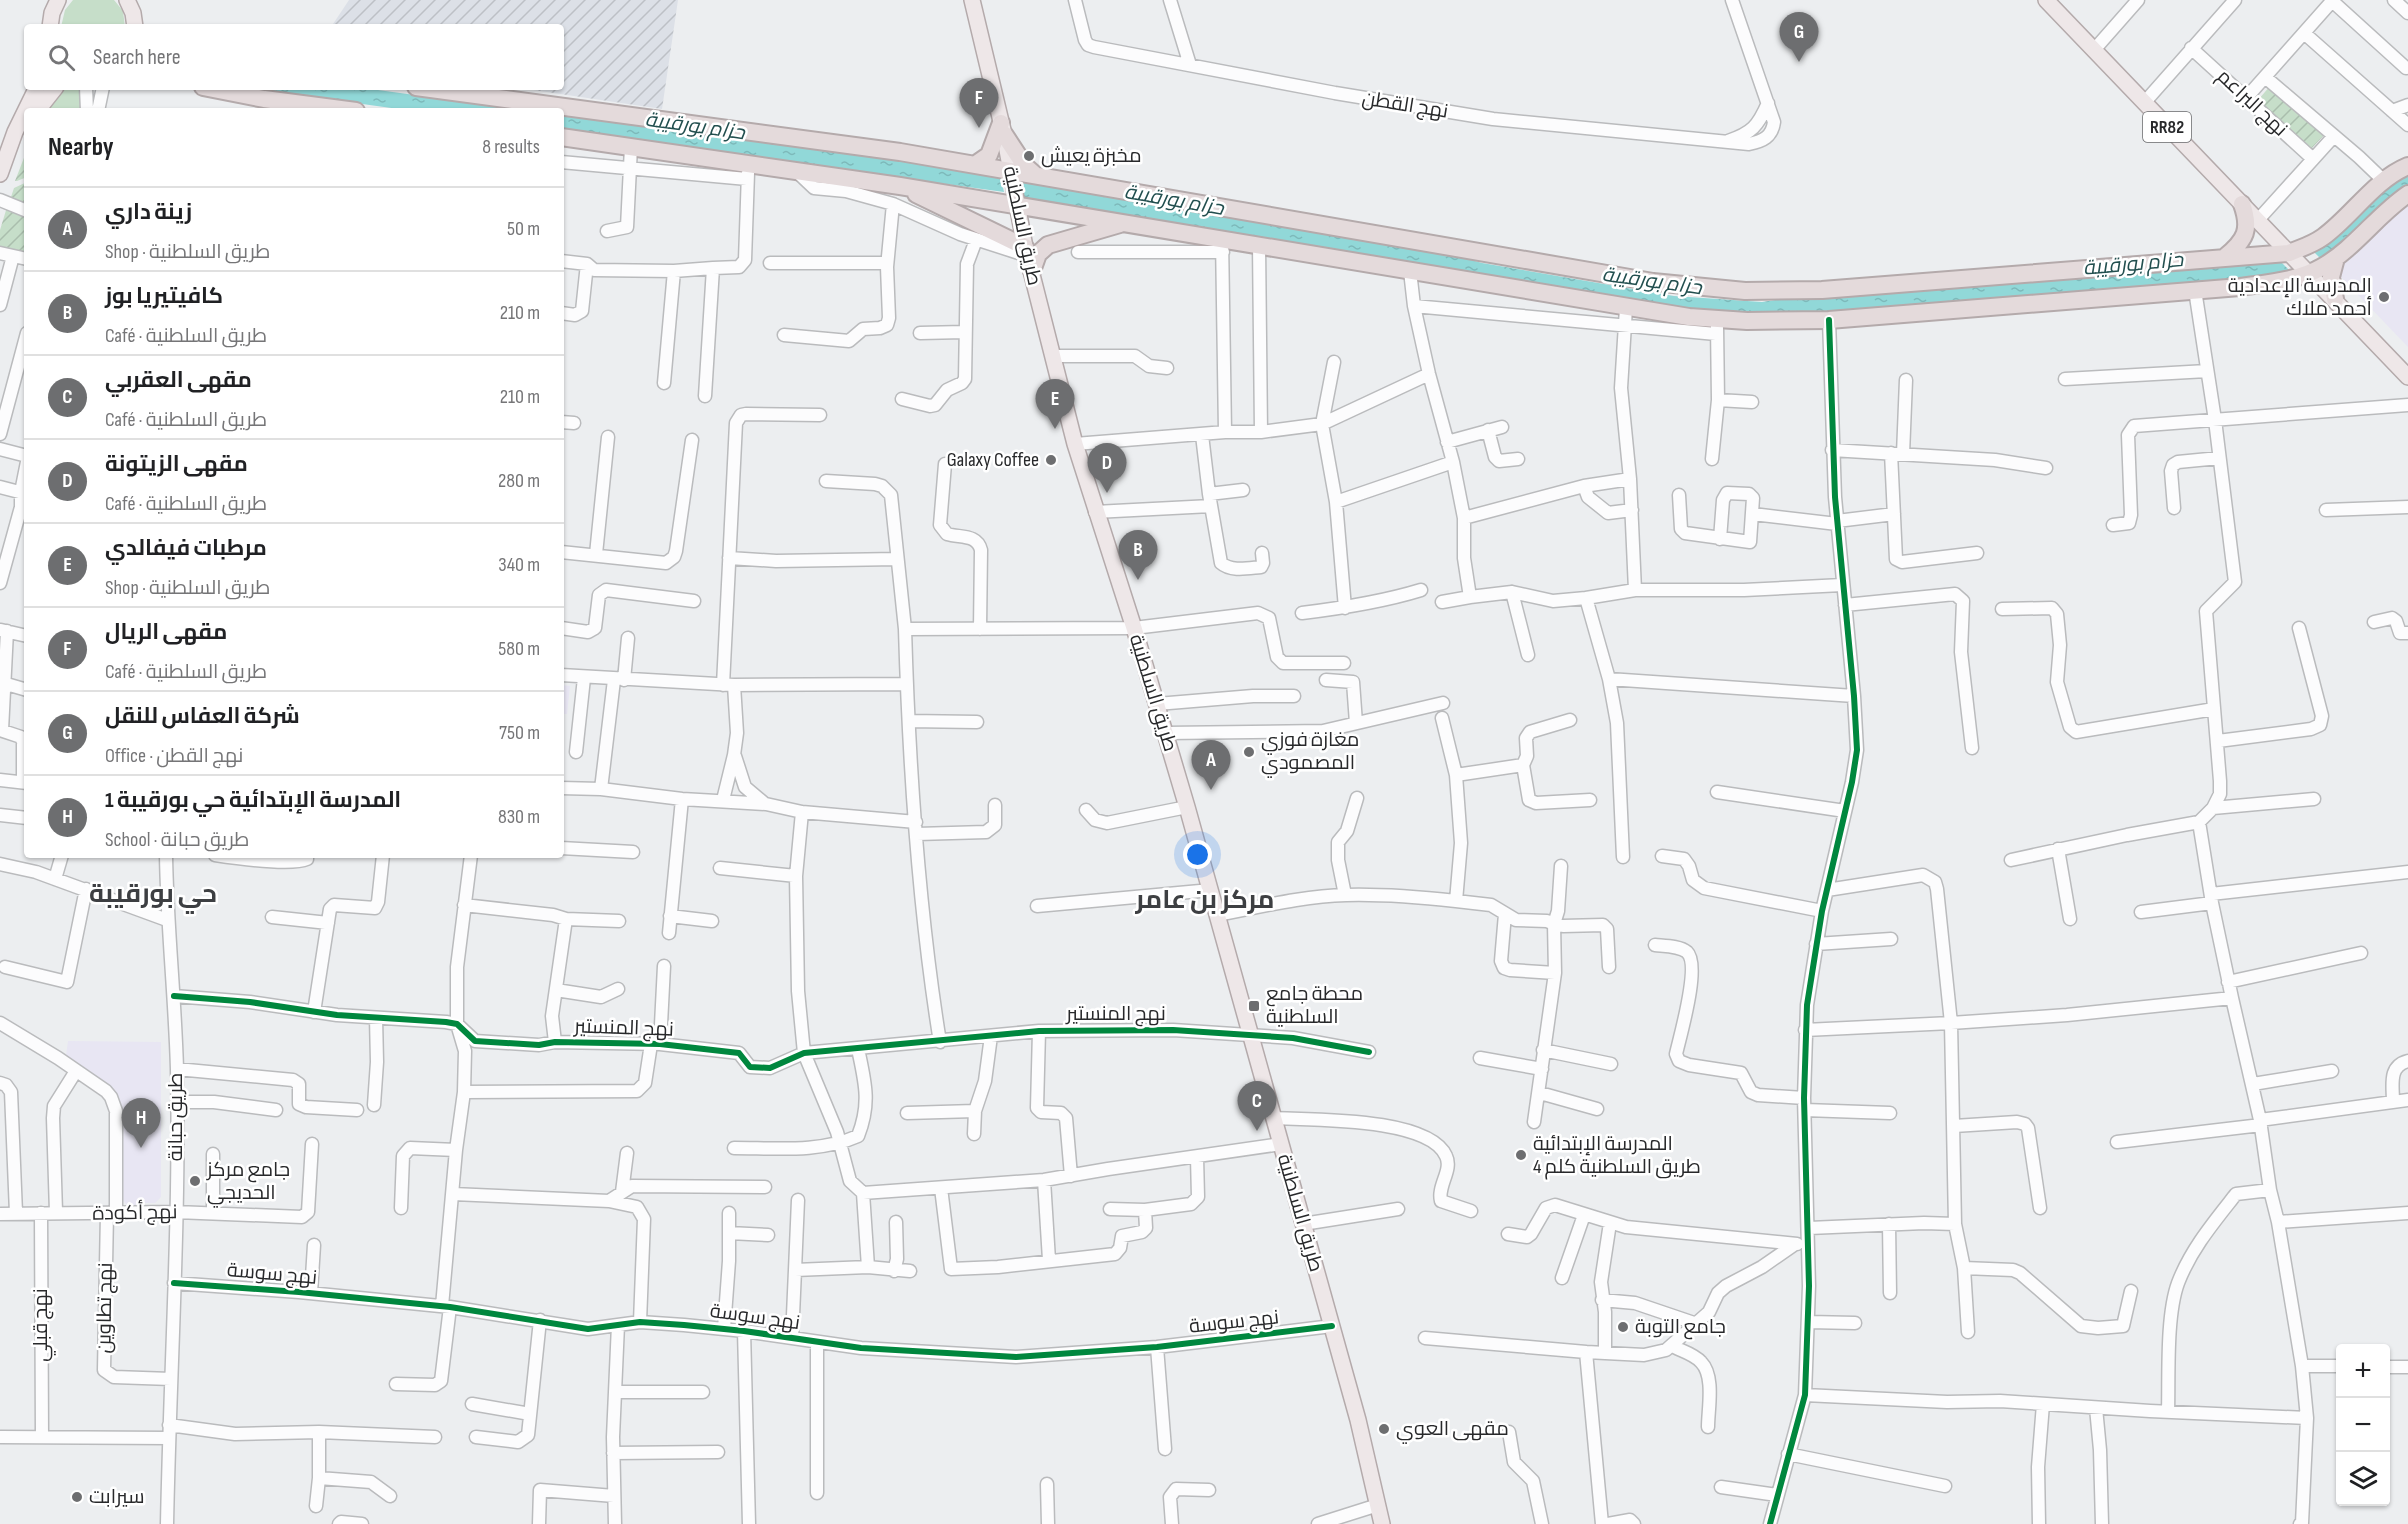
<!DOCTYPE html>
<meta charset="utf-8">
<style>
:root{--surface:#fff;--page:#f2f2f2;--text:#202124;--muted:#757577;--line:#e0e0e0;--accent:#6d6e70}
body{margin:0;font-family:"Sofia Sans Condensed",Cairo,sans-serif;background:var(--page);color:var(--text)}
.controls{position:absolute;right:18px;bottom:18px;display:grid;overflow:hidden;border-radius:6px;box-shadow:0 2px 4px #0004}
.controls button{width:54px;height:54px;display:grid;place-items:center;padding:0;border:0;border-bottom:2px solid var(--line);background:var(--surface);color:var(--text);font:30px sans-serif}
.you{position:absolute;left:1198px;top:855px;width:21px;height:21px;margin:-15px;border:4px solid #fff;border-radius:50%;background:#1a73e8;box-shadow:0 0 0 9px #1a73e833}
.badge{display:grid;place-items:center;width:39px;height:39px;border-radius:50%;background:var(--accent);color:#fff;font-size:20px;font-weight:700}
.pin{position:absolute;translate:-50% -50px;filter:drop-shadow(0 2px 3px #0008)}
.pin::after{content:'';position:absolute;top:32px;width:21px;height:18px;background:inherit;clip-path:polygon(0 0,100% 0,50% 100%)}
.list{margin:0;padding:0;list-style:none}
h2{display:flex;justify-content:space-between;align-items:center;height:78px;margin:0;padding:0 24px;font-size:26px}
h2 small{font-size:20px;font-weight:400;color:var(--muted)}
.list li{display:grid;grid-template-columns:39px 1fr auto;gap:18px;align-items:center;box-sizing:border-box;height:84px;padding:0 24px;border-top:2px solid var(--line)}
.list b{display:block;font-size:22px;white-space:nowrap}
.list p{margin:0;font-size:20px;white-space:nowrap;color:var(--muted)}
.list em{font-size:20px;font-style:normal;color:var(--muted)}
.icon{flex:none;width:33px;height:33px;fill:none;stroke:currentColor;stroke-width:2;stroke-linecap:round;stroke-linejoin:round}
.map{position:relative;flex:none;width:2408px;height:1524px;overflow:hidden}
.search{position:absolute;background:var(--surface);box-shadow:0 2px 4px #0004;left:24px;top:24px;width:540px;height:66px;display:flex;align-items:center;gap:15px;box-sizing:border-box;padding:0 21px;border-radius:6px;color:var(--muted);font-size:22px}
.panel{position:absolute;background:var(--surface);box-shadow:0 2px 4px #0004;left:24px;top:108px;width:540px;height:750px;border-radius:6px}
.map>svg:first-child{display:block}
.industrial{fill:url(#industrial-furrows)}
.education{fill:#e8e6f3}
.grass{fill:#c6dec9}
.garden{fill:url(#garden-furrows)}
.water{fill:url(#water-ripples)}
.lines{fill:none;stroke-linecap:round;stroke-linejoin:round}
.minor-casing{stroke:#babbbd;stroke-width:15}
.major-casing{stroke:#b4aaab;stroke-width:18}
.highway-casing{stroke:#b4aaab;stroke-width:20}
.minor{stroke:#fcfcfd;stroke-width:12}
.major{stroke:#eee7e8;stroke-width:15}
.highway{stroke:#e4dadb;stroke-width:16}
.cycleway-casing{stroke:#fff;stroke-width:10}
.cycleway{stroke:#00873e;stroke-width:6}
.poi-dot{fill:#6d6e70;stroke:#fff;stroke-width:2}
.labels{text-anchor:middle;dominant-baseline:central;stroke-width:5;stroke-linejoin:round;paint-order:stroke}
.shield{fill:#fff;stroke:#68696b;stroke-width:1.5}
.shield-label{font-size:18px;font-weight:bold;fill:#28292b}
.street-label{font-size:20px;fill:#28292b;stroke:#fff}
.poi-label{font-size:20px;fill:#28292b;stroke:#fff;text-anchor:start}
.water-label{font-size:21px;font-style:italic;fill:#224f4f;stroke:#fff}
.district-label{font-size:26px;font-weight:bold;fill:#3d3f42;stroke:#fff}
</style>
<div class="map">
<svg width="2408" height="1524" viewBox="0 0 2408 1524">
<defs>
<pattern id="industrial-furrows" width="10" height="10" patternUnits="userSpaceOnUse" patternTransform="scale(1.5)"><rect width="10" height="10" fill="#dce0e7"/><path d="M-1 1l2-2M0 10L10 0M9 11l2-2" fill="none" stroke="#bdc0c6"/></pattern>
<pattern id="garden-furrows" width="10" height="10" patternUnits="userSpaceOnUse" patternTransform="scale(1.5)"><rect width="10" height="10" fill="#c6dec9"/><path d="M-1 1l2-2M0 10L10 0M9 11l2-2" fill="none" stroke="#aabead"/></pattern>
<pattern id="water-ripples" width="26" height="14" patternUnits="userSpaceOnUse" patternTransform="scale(1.5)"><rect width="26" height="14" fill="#91d8d8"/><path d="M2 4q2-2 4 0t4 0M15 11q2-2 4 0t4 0" fill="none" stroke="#7db9ba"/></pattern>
</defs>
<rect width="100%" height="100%" fill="#eceef0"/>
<path class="industrial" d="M349,0H678L662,109L513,87H561V27H331Z"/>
<path class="education" d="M2408,204V347L2338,274L2337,267Z
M561,685L570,686L567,714H561Z
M68,1041L161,1042V1197L155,1203H142V1212H127L126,1204L120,1197V1099L65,1063Z"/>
<path class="grass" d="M73,0H114L123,11L125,27H61L65,10Z
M66,87H80L81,111L48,109Z"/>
<path class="garden" d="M2271,85L2325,134L2311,149L2258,100Z
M27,150V177L17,181H15Z
M27,182V207L10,200L14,188Z
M7,207L27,216V255L0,247V230Z"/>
<path class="water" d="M239,87H356L533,111H413Z
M561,115L1000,175L1004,192L561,131Z
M2408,171V186L2343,245L2322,260L2313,251L2360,209Z
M1021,182L1095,191L1429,248L1482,263L1674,296L1762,302L1803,296L2280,261L2290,271L2256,279L2194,285L1771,316L1673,307L1091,210L1024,197Z"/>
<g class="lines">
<defs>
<path id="minor" d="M1075,0L1085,40L1088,45L1094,47L1335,93L1493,119L1749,144C1763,141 1772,137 1774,122L1732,0
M1170,0L1190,65
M2331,0L2406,68
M2394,0L2408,13
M2304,33L2408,125
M2191,48L2313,159
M2094,50L2138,0
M2265,77L2359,157L2384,181
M86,87L87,111
M2247,97L2333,0
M2144,103L2235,0
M98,111L103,87
M2392,111L2408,105
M1728,141C1752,133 1758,126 1768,103
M561,162L747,179
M795,170L814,188L846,191L893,204L960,234L1028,256
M0,200L27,211
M2257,221L2334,136
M607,231L627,227L631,147
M1222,238L1225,432
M1078,252H1223
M0,253L27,259
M561,261L587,264L594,270L674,271L713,268L705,396
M770,263H887
M713,268L739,267L745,260L748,173
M1410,271L1414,306L1429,374L1453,462L1464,518V558L1470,597L1512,592L1553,601L1586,598L1609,679L1854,696
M0,305L13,256
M1414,306L1716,334
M1626,308L1621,388L1630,479
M561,313L575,315L582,311L587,264
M1717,326L1718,400L1752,402
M920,333L964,332
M784,335L849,341L863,329L880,328L887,325L889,318L887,267L893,204
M1052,356H1135L1149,366L1167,368
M2065,379L2207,371
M664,383L674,271
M902,399L930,406L935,405L947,390L962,383L965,379L967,264L976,240
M561,422L574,423
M1322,424L1429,374
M1322,424L1334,362
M1488,430L1495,457L1499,461L1518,459
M1261,432L1322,424L1336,502L1453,462
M0,434L27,333
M1202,435L1209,494L1221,563C1231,572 1249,568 1261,567L1263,563L1262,553
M1447,442L1502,427
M1075,444L1225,432H1261L1259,245
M0,449L27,456
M1832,450L1995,460L2046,468
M1891,453L1896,559L1902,562L1977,553
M1903,454L1906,380
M1712,459L1718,400
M945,464L940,525L947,534C961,538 977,534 981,550L980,629
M826,481L875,484L882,486L891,495L905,629
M1584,486L1588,497L1608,513L1632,510
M0,487L27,494
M1209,494L1243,490
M1679,495L1681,529L1685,533L1750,542L1753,498L1749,494L1727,493L1723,500L1720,539
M1336,502L1345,608
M2174,508L2171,471L2173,465L2178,462L2219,458
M2326,510L2408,507
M1095,512L1211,506
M1753,514L1837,524
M1464,518L1584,486L1630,479L1635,590
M1837,521L1894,514
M2113,525L2129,523L2131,515L2128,435L2134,426L2408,405
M561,552L666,563L674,557L676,551L692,440
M596,554L608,437
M729,558L776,561L897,559
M0,583L21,507V492L27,462
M1512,592L1528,655
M1586,598L1635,590H1744L1842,585
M1442,602L1470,597
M1845,605L1955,594L1963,601L1961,652L1972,748
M2002,609L2052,608L2057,614L2060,645L2057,682L2070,727L2076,732L2214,709
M1302,613C1343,608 1382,602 1421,590
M2374,622L2392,618L2396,621L2400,633H2408
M561,628L588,632L595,628L599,595L606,590L694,601
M1,630L27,636
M561,675L734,685L906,684
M1609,679L1617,723L1623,857
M624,680L628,638
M1326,680L1353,682L1356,723
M3,683L27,690
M723,685L736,423L741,415L746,414L820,415
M1157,704L1253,696H1294
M1442,718L1456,775
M909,721L977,722
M0,730L21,737L23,742V782
M2,730L7,631
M1166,733L1323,731L1443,703
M2218,741L2311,729L2320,725L2322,716L2299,628
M576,752L584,678
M735,756L745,787L764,803
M1523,765L1529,800L1536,803L1590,800
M0,780L27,783
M561,788L601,789L682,799L766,804L802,812L916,822
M601,789L614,680
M1717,792L1845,811
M723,800L734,755L737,733L734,685
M2213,808L2314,799
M1086,810L1095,820L1107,823L1187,807
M0,815L27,818
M917,834L986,832L995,825V805
M561,848L633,852
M2058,849L2070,919
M166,855C167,926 175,997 177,1069C180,1220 170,1372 167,1524
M215,855C235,858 291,866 307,859V855
M1662,856L1684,859L1689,866L1693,880L1704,888L1822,911
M2011,860L2127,835L2199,822L2213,808L2220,794V781L2206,611L2235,582L2215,420L2195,290
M0,864L36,872L167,920
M1561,866L1558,911L1554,924L1563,926L1603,925L1607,929L1609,967
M720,868L796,876
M55,879L62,855
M1827,890L1923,875L1935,882L1937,889L1951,1023L2067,1015L2232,998L2212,903L2199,822
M2211,894L2408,872
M1345,895L1338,860V842L1347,831L1357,798
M1456,901L1491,905L1516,920L1547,921L1554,924L1555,973L1534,1122
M464,905L553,915L566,919L552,1016L555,1042
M1037,906L1211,890
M2141,912L2212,903
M1505,914L1501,961L1504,968L1510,970L1555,973
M1218,915C1260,907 1303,896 1346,895C1382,894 1419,897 1456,901L1461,843L1456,775L1523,765L1527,756L1526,738L1530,732L1570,720
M670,916L712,921
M272,917L328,923
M566,919L619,921
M669,933L682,799
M1816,944L1891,939
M1655,945C1665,946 1680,946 1687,952C1701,965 1680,1036 1676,1054L1679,1061L1689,1065L1741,1073L1751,1092L1758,1095L1804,1098
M5,967L67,982L86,889
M2228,982L2361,953
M556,990L601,997L618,989
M174,996L250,1002L337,1015L446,1022L457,1024L475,1041L539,1045L555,1042L660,1044L739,1053L750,1067L770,1068L804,1053L1039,1031L1173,1030L1293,1038L1369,1052
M314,1012L330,909L334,905L375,908L378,902L383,855
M0,1023L58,1058L106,1091L111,1097L116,1111V1212
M1805,1030L1951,1023L1955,1224L1964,1268L1968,1332
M1039,1031L1037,1108L1041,1112L1061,1113L1066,1118L1071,1176
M940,1042C918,906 909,767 905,629L1134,628L1258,613L1269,618L1277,657L1283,663H1344
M660,1044L664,966
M1543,1050L1611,1064
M1480,1058L1542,1069
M177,1069L293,1080L299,1084V1104L306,1107L357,1110
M0,1083L6,1085L11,1092L16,1213
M2253,1084L2332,1071
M464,1092L637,1091L645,1083L651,1044
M1540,1093L1597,1109
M177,1102H214L276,1110
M2393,1102C2393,1085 2388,1066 2408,1061
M374,1105L377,1062L376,1018
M1805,1110L1890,1113
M907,1113L975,1111
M1274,1118C1311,1120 1429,1117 1446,1156C1453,1170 1437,1186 1441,1201L1471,1211
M2260,1120L2408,1100
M1954,1126L2017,1122L2025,1124L2028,1128L2040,1208
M974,1134L975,1111L985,1081L991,1036
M2117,1142L2261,1125
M734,1148C775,1148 820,1153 858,1136C871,1103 865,1082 858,1049
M1044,1180L1049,1260
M941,1188L951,1269L998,1267L1115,1254L1120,1248L1122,1236L1142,1232L1146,1228L1145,1210L1191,1204L1198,1197L1197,1157
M622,1192L627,1153
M863,1193L1044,1180L1108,1169L1281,1144
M453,1194L609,1201L637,1207L644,1219L640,1322
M609,1201L632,1186L765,1187
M401,1208L403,1156L410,1148L456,1150
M1110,1209L1145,1210
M56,1212L53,1118L54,1106L76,1071
M41,1213L42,1437
M107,1213L104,1370L114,1377L171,1379
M213,1213V1154
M0,1214L176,1212L302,1217L308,1212L312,1144
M2278,1222L2408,1213
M1303,1224L1398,1209
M1889,1224L1890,1293
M1809,1228L1924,1223L1955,1224
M729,1233L768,1235
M1508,1234L1527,1237L1531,1234L1546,1208L1555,1205L1626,1227L1797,1244
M868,1267L910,1271
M1964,1268L2013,1270L2020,1273L2081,1326L2098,1328L2123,1326L2131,1291
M795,1270L798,1200
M894,1271L897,1259L896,1222
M1562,1278L1584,1215
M174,1283L299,1292L450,1307L588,1329L640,1322L684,1325L744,1331L861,1348L1016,1357L1157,1347L1332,1326
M311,1293L314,1245
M1602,1300L1635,1303L1694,1323
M442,1306L456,1150L464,1092L465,1051L457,1024V967L471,855
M1809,1322L1855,1323
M724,1329L729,1261V1213
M744,1331L749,1524
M792,1338L795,1270L868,1267L863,1193L850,1181L837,1132L804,1053L798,991L796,876L802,812
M1425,1338L1586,1352
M1672,1346C1682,1351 1694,1354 1701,1362C1715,1376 1708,1409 1708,1427
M1157,1347L1165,1449
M1605,1352V1312L1601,1282L1610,1223
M2302,1366H2340
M2386,1367H2408
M396,1384L435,1385L441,1381L450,1307
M615,1392H703
M1805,1395L1947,1402L2000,1401L2150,1411L2307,1418L2302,1366L2278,1222L2270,1190L2260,1120L2232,998
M472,1404L530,1414
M2096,1408L2100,1450L2102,1524
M2168,1412C2169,1376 2166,1316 2178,1283C2191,1249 2214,1222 2236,1194L2270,1190
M169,1425L235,1434L319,1432L435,1437
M319,1432V1478L371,1482L390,1496
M1509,1432L1514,1462L1533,1481L1542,1524
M0,1437L169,1438
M476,1437L518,1442L528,1435L540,1320
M613,1453L718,1452
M1788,1454L1945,1486
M1047,1484L1048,1524
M1721,1487L1777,1495
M817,1493V1342
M316,1506L319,1478
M339,1524L341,1522L362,1524
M539,1524L540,1490L614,1496
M615,1524L613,1437L618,1325
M1172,1524L1170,1497L1176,1489L1209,1490
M1318,1524L1378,1505
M1602,1524L1586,1352L1644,1355L1666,1350L1709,1312L1718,1293L1726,1286L1762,1267L1795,1244
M1608,1524L1630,1520L1634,1524
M1770,1524L1805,1395L1809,1286L1804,1098L1807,1005L1822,911L1852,782L1857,750L1854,696L1835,497L1829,320
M2039,1524L2038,1467L2043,1404
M2300,1524L2302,1523L2307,1418"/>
<path id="major" d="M127,0L133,13L135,27
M972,0L1004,134L1025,247L1075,444L1134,628L1187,807L1358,1420L1382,1524
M2046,0L2408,377
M50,27L52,13L58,0
M37,111L56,87
M0,174L15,132L37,87"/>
<path id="highway" d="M203,87L264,99L356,111
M416,87L900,152L1653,282L1745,291L1822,290L2289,253C2301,248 2312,245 2323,237C2352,216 2374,180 2408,166
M1004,134L1025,166L1034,174
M561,137L900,186L1689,317L1747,321L1829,320L2240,287C2267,283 2298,281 2322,267C2355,248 2377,215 2408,194
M976,164L989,155L1001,123
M916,194L1025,247
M2225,257C2246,240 2251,229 2242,204
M1032,271L1038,254L1048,245L1120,224
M2335,299L2331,277L2336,258"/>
</defs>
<use href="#minor" class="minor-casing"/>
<use href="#major" class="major-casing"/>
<use href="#highway" class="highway-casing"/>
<use href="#minor" class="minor"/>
<use href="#major" class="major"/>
<use href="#highway" class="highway"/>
<defs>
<path id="cycleway" d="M174,996L250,1002L337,1015L446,1022L457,1024L475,1041L539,1045L555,1042L660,1044L739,1053L750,1067L770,1068L804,1053L1039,1031L1173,1030L1293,1038L1369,1052
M174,1283L299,1292L450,1307L588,1329L640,1322L684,1325L744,1331L861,1348L1016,1357L1157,1347L1332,1326
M1770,1524L1805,1395L1809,1286L1804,1098L1807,1005L1822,911L1852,782L1857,750L1854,696L1835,497L1829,320"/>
</defs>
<use href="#cycleway" class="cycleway-casing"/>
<use href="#cycleway" class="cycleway"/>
</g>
<g class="poi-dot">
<circle cx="1029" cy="156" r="6"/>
<circle cx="2384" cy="297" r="6"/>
<circle cx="1051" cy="460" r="6"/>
<circle cx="1249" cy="752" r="6"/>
<rect x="1248" y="1000" width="12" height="12" rx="3"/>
<circle cx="1521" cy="1155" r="6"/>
<circle cx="195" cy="1181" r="6"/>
<circle cx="1623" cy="1327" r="6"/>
<circle cx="1384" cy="1429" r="6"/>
<circle cx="77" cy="1497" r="6"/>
</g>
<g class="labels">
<rect class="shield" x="2143" y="112" width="48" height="30" rx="4.5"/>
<g class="shield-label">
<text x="2167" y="127">RR82</text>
</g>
<g class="street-label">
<text transform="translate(2252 103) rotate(43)">نهج البراعم</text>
<text transform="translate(1405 105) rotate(9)">نهج القطن</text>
<text transform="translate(1022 226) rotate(78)">طريق السلطنية</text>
<text transform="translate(1153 693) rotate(73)">طريق السلطنية</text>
<text x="1116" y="1014">نهج المنستير</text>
<text transform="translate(624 1028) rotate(2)">نهج المنستير</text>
<text transform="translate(176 1117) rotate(-90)">طريق حبانة</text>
<text transform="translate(135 1213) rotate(-1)">نهج أكودة</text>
<text transform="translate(1300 1213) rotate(74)">طريق السلطنية</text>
<text transform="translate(272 1274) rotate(5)">نهج سوسة</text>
<text transform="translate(105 1308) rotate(-89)">نهج تطاوين</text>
<text transform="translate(755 1317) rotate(8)">نهج سوسة</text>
<text transform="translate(1234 1322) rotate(-6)">نهج سوسة</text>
<text transform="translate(41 1325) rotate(-90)">نهج قبلي</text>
</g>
<g class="poi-label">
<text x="1041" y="156">مخبزة يعيش</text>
<text x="2372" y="286" text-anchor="end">المدرسة الإعدادية<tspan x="2372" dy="23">أحمد ملاك</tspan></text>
<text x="1039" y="460" text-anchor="end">Galaxy Coffee</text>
<text x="1261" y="740">مغازة فوزي<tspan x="1261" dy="23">المصمودي</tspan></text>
<text x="1266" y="994">محطة جامع<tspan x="1266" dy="23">السلطنية</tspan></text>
<text x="1533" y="1144">المدرسة الإبتدائية<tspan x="1533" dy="23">طريق السلطنية كلم 4</tspan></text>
<text x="207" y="1170">جامع مركز<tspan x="207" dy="23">الحديجي</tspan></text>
<text x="1635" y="1327">جامع التوبة</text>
<text x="1396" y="1429">مقهى العوي</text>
<text x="89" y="1497">سيرابت</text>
</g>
<g class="water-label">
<text transform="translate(695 126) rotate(8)">حزام بورقيبة</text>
<text transform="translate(1174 200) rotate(10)">حزام بورقيبة</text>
<text transform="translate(2133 264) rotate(-5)">حزام بورقيبة</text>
<text transform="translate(1652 281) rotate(8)">حزام بورقيبة</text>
</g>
<g class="district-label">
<text x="153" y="894">حي بورقيبة</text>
<text x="1205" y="900">مركز بن عامر</text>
</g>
</g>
</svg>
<div class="controls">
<button>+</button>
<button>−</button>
<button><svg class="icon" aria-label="layers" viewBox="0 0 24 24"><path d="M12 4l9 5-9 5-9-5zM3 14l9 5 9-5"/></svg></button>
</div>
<div class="you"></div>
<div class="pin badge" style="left:1211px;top:790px">A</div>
<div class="pin badge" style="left:1138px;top:580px">B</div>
<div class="pin badge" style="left:1257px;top:1131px">C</div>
<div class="pin badge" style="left:1107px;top:493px">D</div>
<div class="pin badge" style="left:1055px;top:429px">E</div>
<div class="pin badge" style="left:979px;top:128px">F</div>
<div class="pin badge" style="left:1799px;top:62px">G</div>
<div class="pin badge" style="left:141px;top:1148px">H</div>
<div class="search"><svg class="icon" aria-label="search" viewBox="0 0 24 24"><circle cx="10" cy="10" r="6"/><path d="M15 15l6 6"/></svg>Search here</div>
<section class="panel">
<h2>Nearby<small>8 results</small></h2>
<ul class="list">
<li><span class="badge">A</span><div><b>زينة داري</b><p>Shop · طريق السلطنية</p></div><em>50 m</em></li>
<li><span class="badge">B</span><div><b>كافيتيريا بوز</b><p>Café · طريق السلطنية</p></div><em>210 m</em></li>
<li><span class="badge">C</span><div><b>مقهى العقربي</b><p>Café · طريق السلطنية</p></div><em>210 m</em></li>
<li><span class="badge">D</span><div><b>مقهى الزيتونة</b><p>Café · طريق السلطنية</p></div><em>280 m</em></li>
<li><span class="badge">E</span><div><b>مرطبات فيفالدي</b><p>Shop · طريق السلطنية</p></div><em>340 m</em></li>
<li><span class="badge">F</span><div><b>مقهى الريال</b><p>Café · طريق السلطنية</p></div><em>580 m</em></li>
<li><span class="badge">G</span><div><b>شركة العفاس للنقل</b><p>Office · نهج القطن</p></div><em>750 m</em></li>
<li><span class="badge">H</span><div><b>المدرسة الإبتدائية حي بورقيبة 1</b><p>School · طريق حبانة</p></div><em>830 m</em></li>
</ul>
</section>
</div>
